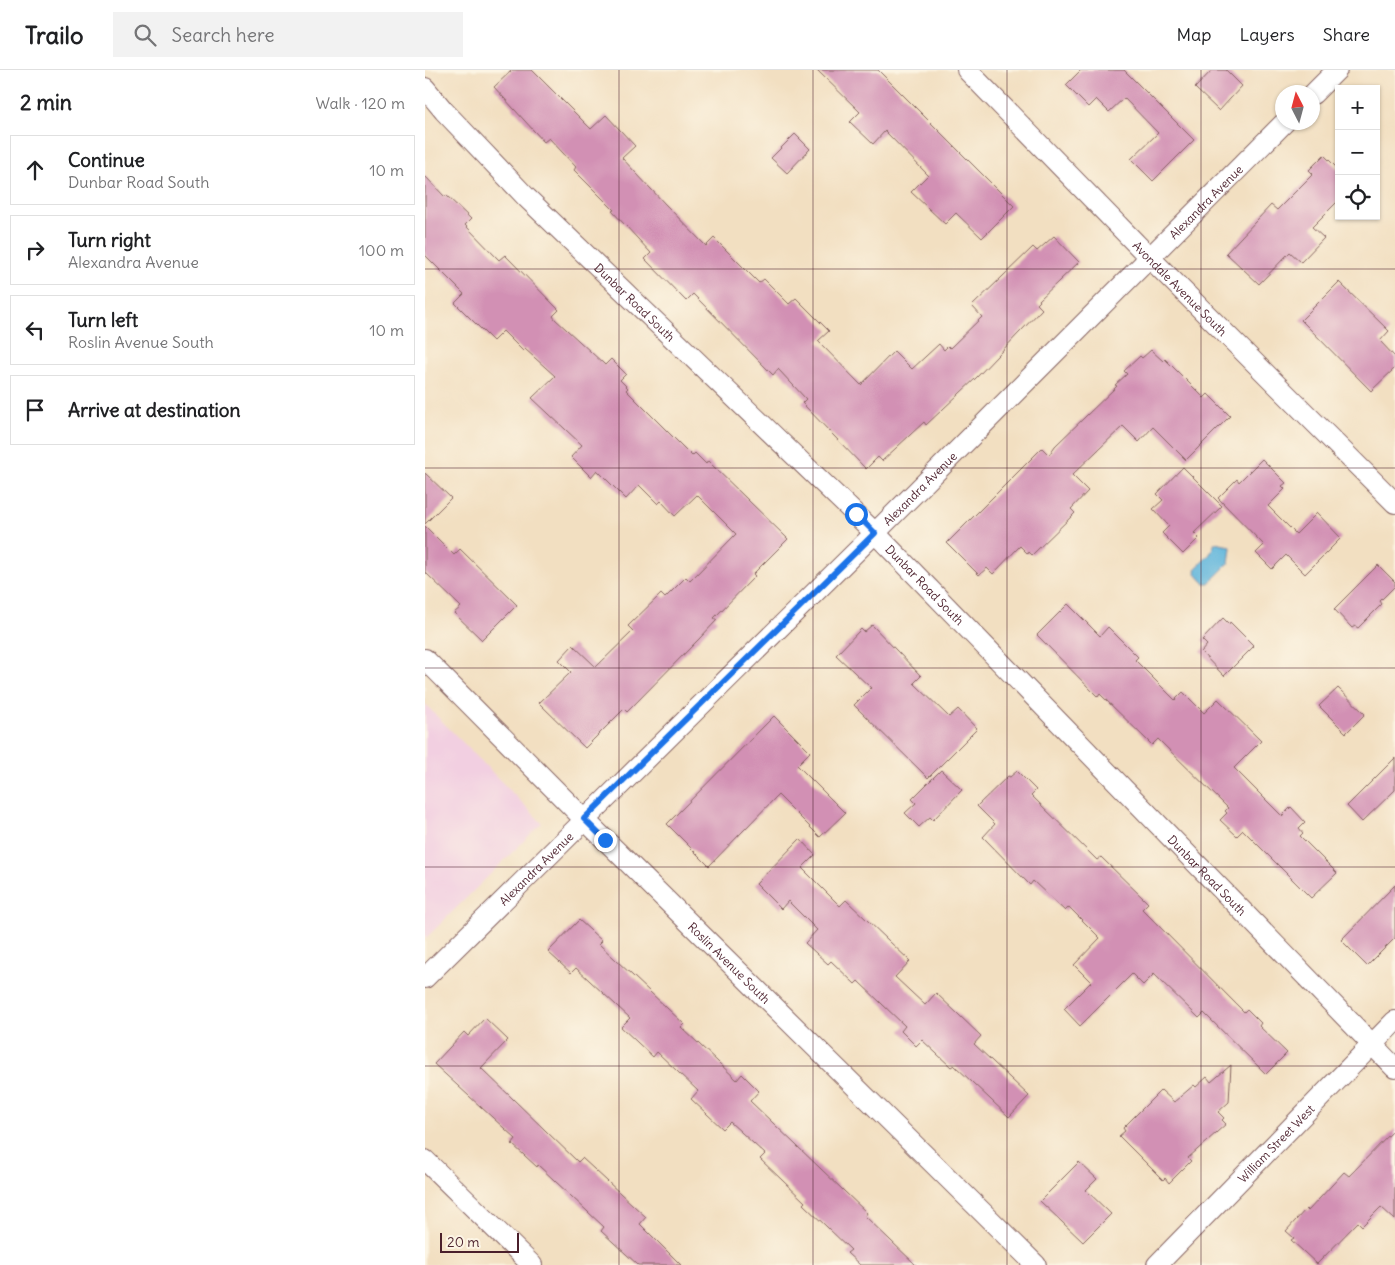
<!DOCTYPE html>
<meta charset="utf-8">
<style>
:root{--surface:#fff;--page:#f2f2f2;--text:#202124;--muted:#757577;--line:#e0e0e0}
body{margin:0;font-family:Delius,sans-serif;background:var(--page);color:var(--text)}
.controls{position:absolute;right:15px;top:15px;display:grid;overflow:hidden;border-radius:0px;box-shadow:0 1px 4px #0004}
.controls button{width:45px;height:45px;display:grid;place-items:center;padding:0;border:0;border-bottom:1px solid var(--line);background:var(--surface);color:var(--text);font:25px sans-serif}
.compass{position:absolute;left:850px;top:15px;width:45px;height:45px;border-radius:50%;background:var(--surface);box-shadow:0 1px 4px #0004;rotate:354deg}
.scale{position:absolute;left:15px;bottom:12px;width:79px;box-sizing:border-box;padding-left:5px;border:2px solid #4a1f2b;border-top:0;font-size:14px;line-height:18px;white-space:nowrap;color:#4a1f2b;-webkit-text-stroke:4px #fcf5e5;paint-order:stroke}
.stop{position:absolute;width:15px;height:15px;margin:-11px;border:4px solid #1a73e8;border-radius:50%;background:#fff}
.stop.end{background:#1a73e8;border-color:#fff;box-shadow:0 1px 5px #0008}
.list{margin:0;padding:0;list-style:none}
h2{display:flex;justify-content:space-between;align-items:center;height:65px;margin:0;padding:0 20px;font-size:21px}
h2 small{font-size:16px;font-weight:400;color:var(--muted)}
.list li{display:grid;grid-template-columns:32px 1fr auto;gap:15px;align-items:center;box-sizing:border-box;height:70px;margin:0 10px 10px;padding:0 10px;border:1px solid var(--line);border-radius:0px}
.list b{display:block;font-size:19px;white-space:nowrap}
.list p{margin:0;font-size:16px;white-space:nowrap;color:var(--muted)}
.list em{font-size:16px;font-style:normal;color:var(--muted)}
.icon{flex:none;width:28px;height:28px;fill:none;stroke:currentColor;stroke-width:2;stroke-linecap:round;stroke-linejoin:round}
.map{position:relative;flex:none;width:970px;height:1195px;overflow:hidden}
header{display:flex;align-items:center;gap:30px;box-sizing:border-box;height:70px;padding:0 25px;background:var(--surface);border-bottom:1px solid var(--line)}
header strong{font-size:24px}
nav{display:flex;gap:28px;margin-inline-start:auto;font-size:18px}
.search{width:350px;height:45px;background:var(--page);display:flex;align-items:center;gap:12px;box-sizing:border-box;padding:0 18px;border-radius:0px;color:var(--muted);font-size:19px}
main{display:flex}
aside{flex:1;background:var(--surface)}
.map>svg:first-child{display:block}
.built{fill:#f2cfe1}
.water{fill:#60b6dc;stroke:#556a84}
.building{fill:#d290b4}
.lines{fill:none;stroke-linecap:round;stroke-linejoin:round}
.minor-casing{stroke:#856260;stroke-width:22}
.minor{stroke:#fff;stroke-width:20}
.route{stroke:#1a73e8;stroke-width:6}
.grid{fill:none;stroke:#4a1f2b;stroke-width:1;stroke-opacity:0.55}
.labels{text-anchor:middle;dominant-baseline:central;stroke-width:4;stroke-linejoin:round;paint-order:stroke}
.street-label{font-size:12px;fill:#4a1f2b;stroke:#fcf5e5}
</style>
<header>
<strong>Trailo</strong>
<div class="search"><svg class="icon" aria-label="search" viewBox="0 0 24 24"><circle cx="10" cy="10" r="6"/><path d="M15 15l6 6"/></svg>Search here</div>
<nav><a>Map</a><a>Layers</a><a>Share</a></nav>
</header>
<main>
<aside>
<h2>2 min<small>Walk · 120 m</small></h2>
<ul class="list">
<li><svg class="icon" aria-label="ahead" viewBox="0 0 24 24"><path d="M12 20V5M6 11l6-6 6 6"/></svg><div><b>Continue</b><p>Dunbar Road South</p></div><em>10 m</em></li>
<li><svg class="icon" aria-label="right" viewBox="0 0 24 24"><path d="M7 20v-9h11M14 6l5 5-5 5"/></svg><div><b>Turn right</b><p>Alexandra Avenue</p></div><em>100 m</em></li>
<li><svg class="icon" aria-label="left" viewBox="0 0 24 24"><path d="M17 20v-9H6M10 6l-5 5 5 5"/></svg><div><b>Turn left</b><p>Roslin Avenue South</p></div><em>10 m</em></li>
<li><svg class="icon" aria-label="arrive" viewBox="0 0 24 24"><path d="M6 21V4h12l-3 4 3 4H6"/></svg><div><b>Arrive at destination</b></div></li>
</ul>
</aside>
<div class="map">
<svg width="970" height="1195" viewBox="0 0 970 1195">
<rect width="100%" height="100%" fill="#fcf5e5"/>
<filter id="ink" filterUnits="userSpaceOnUse"><feTurbulence type="fractalNoise" baseFrequency=".02" numOctaves="2"/><feDisplacementMap in="SourceGraphic" scale="10" xChannelSelector="R" yChannelSelector="G"/><feConvolveMatrix kernelMatrix="1 2 1 2 8 2 1 2 1" color-interpolation-filters="sRGB"/></filter>
<filter id="wash" filterUnits="userSpaceOnUse"><feTurbulence type="fractalNoise" baseFrequency=".0096" numOctaves="4" result="noise"/><feDisplacementMap in="SourceGraphic" scale="20" xChannelSelector="R" yChannelSelector="G"/><feGaussianBlur stdDeviation="1.12" result="paint"/><feColorMatrix in="noise" values="0 0 0 0 0 0 0 0 0 0 0 0 0 0 0 0 0 1.4 0 .05"/><feComposite in="paint" operator="in"/></filter>
<g filter="url(#wash)">
<rect width="100%" height="100%" fill="#f2dfc1"/>
<path class="built" d="M0,634L117,753L0,869Z"/>
<path class="water" d="M790,473L805,476L806,478L804,493L784,513H779L771,504L770,499L785,484Z"/>
<g id="blocks">
<path class="building" d="M87,0H107L166,59L181,45L210,76L197,88L240,134L281,176L289,168L334,213L339,209L364,234L371,228L404,261L393,271L436,315L469,281L487,299L514,274L519,280L523,276L525,278L557,247L547,236L608,177L612,181L629,166L654,192L614,230L615,231L612,234L617,239L551,308L501,355L499,352L457,391L453,387L441,399L377,333L381,329L353,299L348,305L268,224L261,231L220,189L226,183L187,141L189,140L149,100L151,97L124,68L119,72L69,17Z
M392,0H453L589,136L557,168L531,143L520,154L486,122L503,105L460,61L448,74L425,52L435,42Z
M656,0H699L769,70L728,111L706,89L733,63L699,28L684,42L671,29L663,37L641,15Z
M787,0H801L817,16L794,41L770,18Z
M370,64L385,79L362,103L346,88Z
M899,85L914,100V130L887,157L899,168L876,192L865,182L834,214L801,183L846,135L852,140L888,104L884,100Z
M0,106L20,127L21,125L46,149L40,155L74,190L80,185L134,240L128,246L130,249L178,293L180,295L186,289L201,304L195,310L203,318L201,320L267,386L270,383L281,394L283,391L363,469L328,504L330,506L289,548L292,550L274,569L202,642L199,639L160,678L114,633L146,602L134,590L148,575L171,597L208,561L203,556L236,524L240,528L261,507L265,511L311,464L272,425L250,446L236,431L233,434L214,415L201,429L172,400L166,407L146,387L157,375L107,328L130,306L100,279L98,281L78,261L68,271L30,233L39,224L0,185Z
M914,212L964,261L955,271L970,287V298L946,321L876,250Z
M726,280L738,291L740,289L779,328L783,324L805,346L761,390L728,357L714,372L698,356L647,405L663,421L646,439L650,443L607,485L604,482L603,484L595,476L568,504L562,498L554,505L522,473L617,378L624,385L630,376L692,316L690,315L702,304L699,301L715,286L717,288Z
M837,389L861,413L857,416L860,419L843,436L871,464L892,443L916,468L880,504L861,485L847,499L831,483L839,475L793,428L812,409L814,412Z
M758,397L797,436L769,463L774,468L758,484L737,463L744,456L728,439L738,430L732,424Z
M0,403L26,428L0,454Z
M0,456L29,485L35,479L92,535L57,570L29,543L36,537L0,502Z
M953,495L970,512V516L955,531L957,534L933,558L930,556L927,558L909,539Z
M643,534L675,566L683,557L713,587L710,590L750,630L758,622L779,643L793,629L836,671L809,698L857,746L866,737L880,752L874,758L878,763L875,766L912,803L886,828L818,760L812,766L795,750L802,743L800,741L803,738L733,669L727,675L675,624L673,627L612,565Z
M798,548L804,554L805,552L829,576L799,606L776,582L782,575L777,570Z
M447,555L496,606L489,613L524,647L533,639L552,659L503,708L429,635L446,618L411,585L436,559L439,562Z
M913,618L940,644L921,663L894,636Z
M349,646L385,682L372,695L420,743L395,767L353,725L284,796L242,754Z
M970,688V720L937,752L922,736Z
M516,700L537,720L508,750L505,747L494,757L480,743L491,733L487,729Z
M592,701L611,720L606,725L672,790L676,787L723,833L717,839L720,842L819,942L822,939L836,953L834,956L862,983L841,1004L779,943L774,948L729,904L718,915L707,904L655,956L639,939L666,912L649,895L675,868L644,837L640,841L608,811L605,815L558,767L570,754L552,736L583,706L585,707Z
M375,769L390,785L377,798L415,836L421,830L485,891L470,907L500,935L511,923L556,966L549,974L604,1026L584,1047L529,995L526,997L497,970L491,976L476,961L480,956L433,911L430,914L406,891L403,894L380,873L392,860L363,831L356,839L331,814Z
M970,815V868L942,896L916,870Z
M154,850L177,871L174,874L259,954L256,957L312,1010L317,1004L334,1021L325,1031L442,1143L440,1146L491,1195H435L422,1183L426,1180L378,1134L380,1132L335,1089L340,1084L305,1052L298,1059L266,1029L273,1021L232,982L228,987L196,957L205,948L151,898L146,903L123,882Z
M60,948L83,970L56,998L153,1092L157,1088L221,1147L215,1154L256,1195H213L176,1161L179,1157L113,1095L112,1097L87,1074L91,1069L9,994L39,962L43,966Z
M806,995L804,1032L793,1042L799,1048L797,1050L801,1054L763,1088L766,1091L744,1113L740,1108L738,1110L694,1066L700,1061L698,1058L736,1020L749,1032L769,1015L771,1017L782,1007L786,1012Z
M970,1059V1150L956,1137L937,1156L933,1152L892,1194L866,1170L869,1168L861,1161L881,1139L883,1141L919,1102L924,1106Z
M654,1092L672,1109L661,1120L686,1144L658,1172L615,1131Z"/>
</g>
</g>
<g filter="url(#ink)">
<use href="#blocks" fill-opacity="0" stroke="#856260" stroke-width="1"/>
<g class="lines">
<defs>
<g id="minor">
<path id="s1" d="M542,0L725,188L970,433"/>
<path id="s2" d="M0,18L19,41L102,128L450,463L970,998"/>
<path d="M888,24L912,0"/>
<path id="s3" d="M0,589L159,749L611,1195"/>
<path id="s4" d="M0,908L450,463L860,52"/>
<path d="M0,1090L107,1195"/>
<path id="s5" d="M732,1195L970,951"/>
</g>
</defs>
<use href="#minor" class="minor-casing"/>
<use href="#minor" class="minor"/>
</g>
</g>
<g class="lines" filter="url(#ink)">
<path class="route" d="M180,770L159,749L450,463L431,444"/>
</g>
<path class="grid" d="M194,0V1195M388,0V1195M582,0V1195M776,0V1195M0,199H970M0,398H970M0,598H970M0,797H970M0,996H970"/>
<g class="labels">
<g class="street-label">
<text stroke="none"><textPath href="#s4" startOffset="1101">Alexandra Avenue</textPath></text>
<text stroke="none"><textPath href="#s1" startOffset="305">Avondale Avenue South</textPath></text>
<text stroke="none"><textPath href="#s2" startOffset="300">Dunbar Road South</textPath></text>
<text stroke="none"><textPath href="#s4" startOffset="696">Alexandra Avenue</textPath></text>
<text stroke="none"><textPath href="#s2" startOffset="705">Dunbar Road South</textPath></text>
<text stroke="none"><textPath href="#s4" startOffset="156">Alexandra Avenue</textPath></text>
<text stroke="none"><textPath href="#s2" startOffset="1110">Dunbar Road South</textPath></text>
<text stroke="none"><textPath href="#s3" startOffset="430">Roslin Avenue South</textPath></text>
<text stroke="none"><textPath href="#s5" startOffset="170">William Street West</textPath></text>
</g>
</g>
</svg>
<div class="controls">
<button>+</button>
<button>−</button>
<button><svg class="icon" aria-label="locate" viewBox="0 0 24 24"><circle cx="12" cy="12" r="6"/><path d="M12 2v4M12 18v4M2 12h4M18 12h4"/></svg></button>
</div>
<svg class="compass" viewBox="-18 -18 36 36"><path d="M0-13l5 13h-10z" fill="#e53935"/><path d="M0 13l5-13h-10z" fill="#757577"/></svg>
<div class="scale">20 m</div>
<div class="stop" style="left:431px;top:444px"></div>
<div class="stop end" style="left:180px;top:770px"></div>
</div>
</main>
